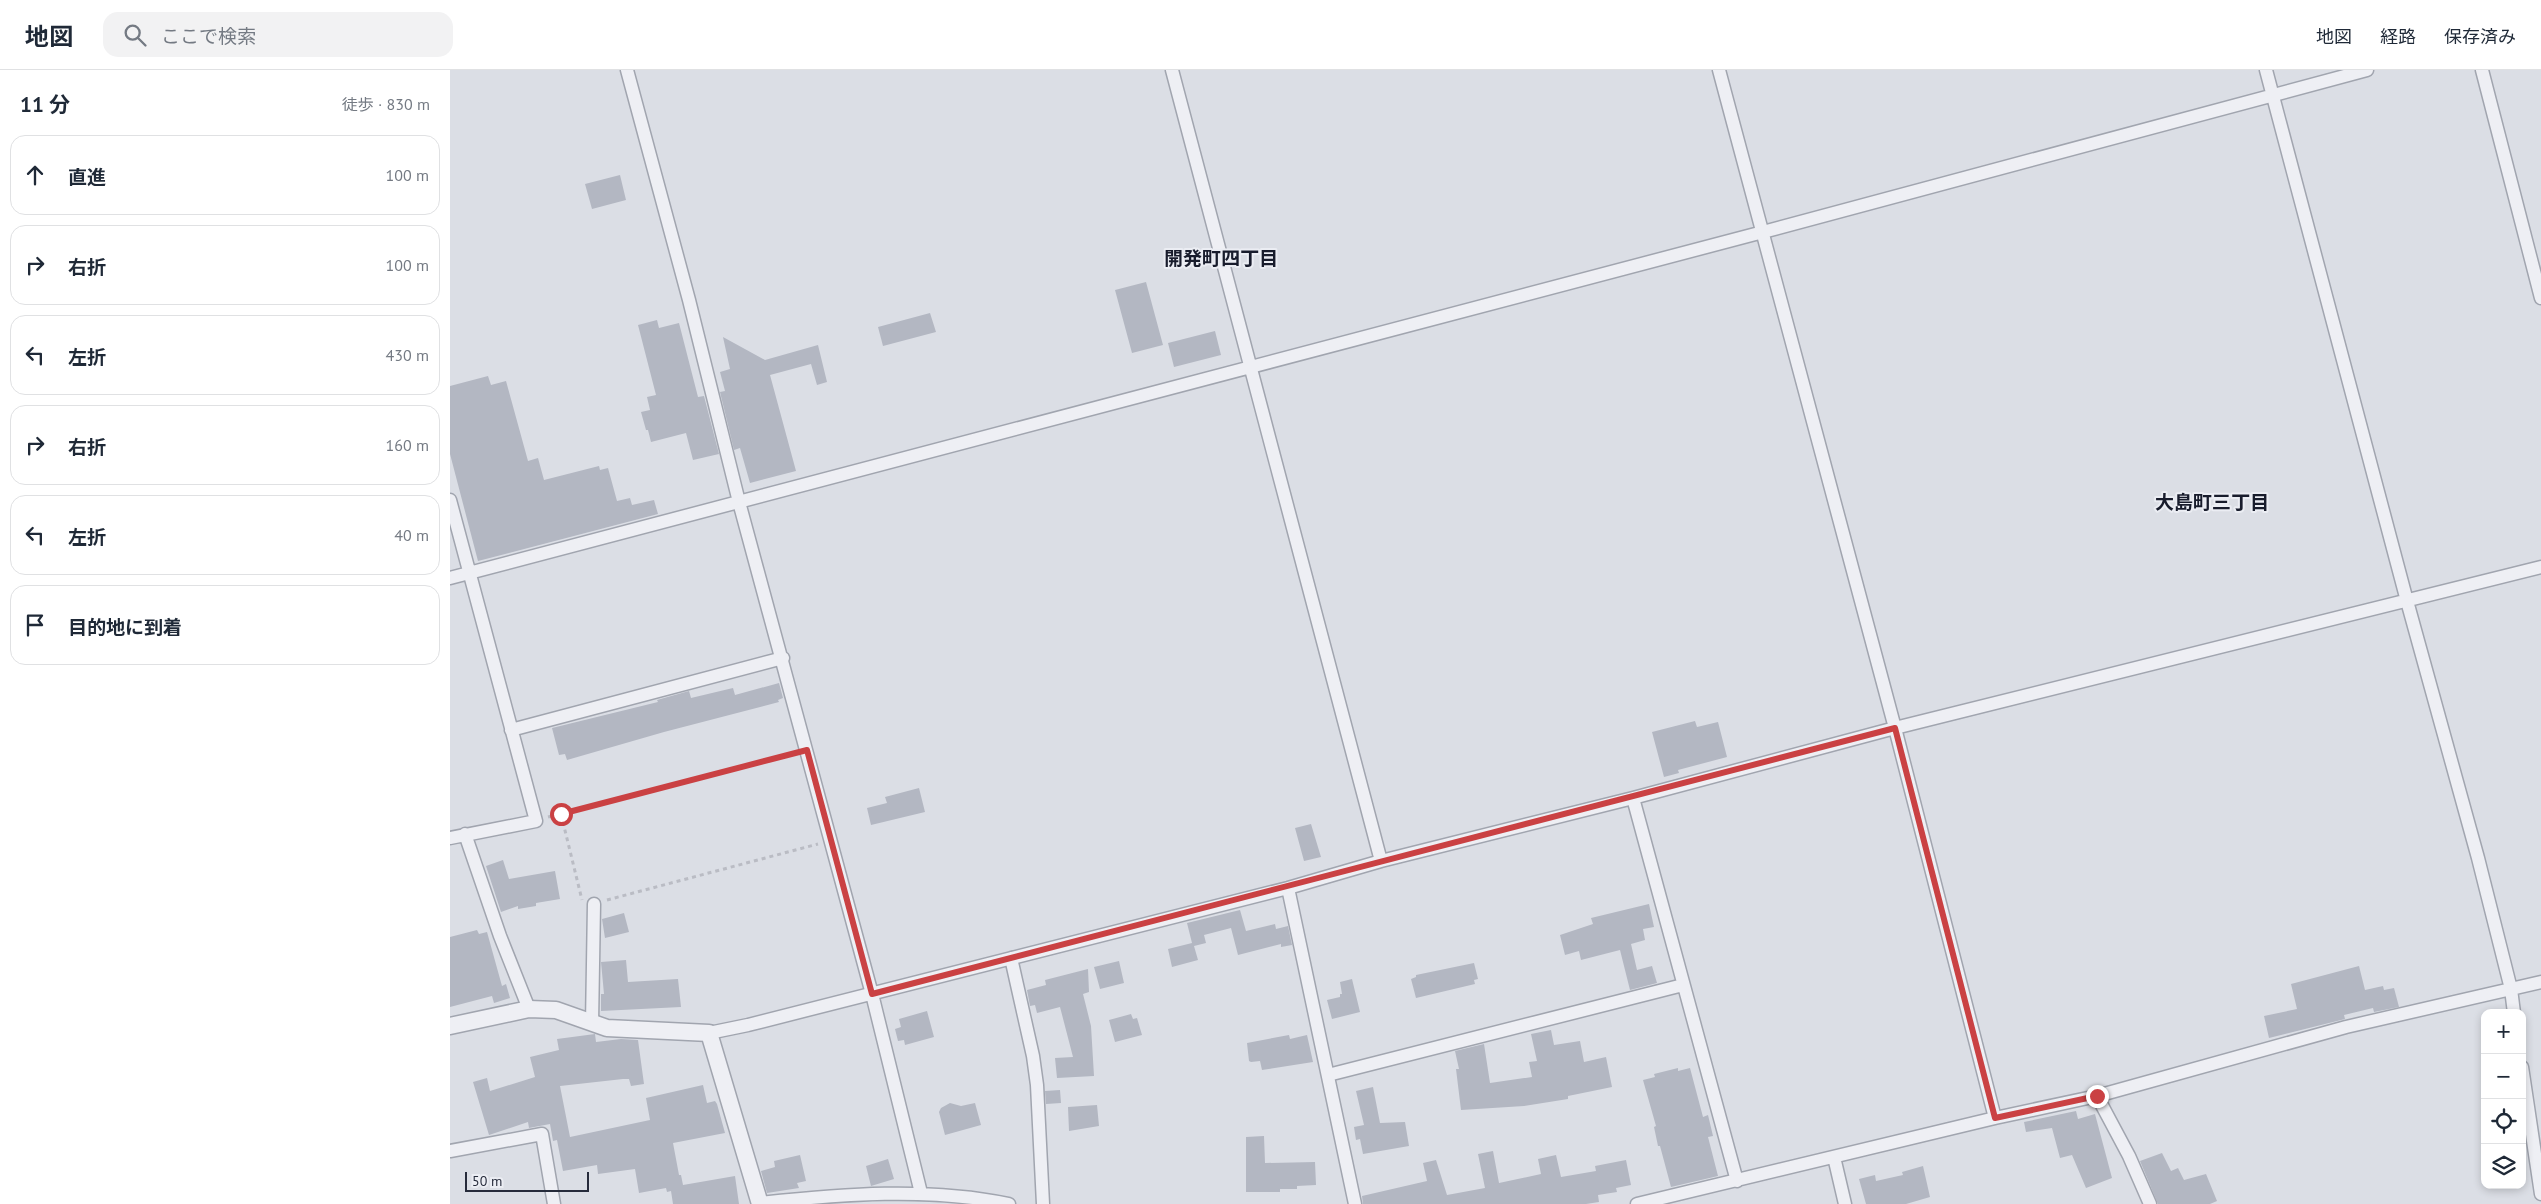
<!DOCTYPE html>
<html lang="ja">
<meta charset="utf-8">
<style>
:root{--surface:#fff;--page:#f2f2f3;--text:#1f2937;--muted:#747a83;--line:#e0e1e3}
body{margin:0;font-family:"PT Sans","Noto Sans JP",sans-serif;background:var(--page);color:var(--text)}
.controls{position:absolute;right:15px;bottom:15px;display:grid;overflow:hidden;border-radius:10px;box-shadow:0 2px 8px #0003}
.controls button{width:45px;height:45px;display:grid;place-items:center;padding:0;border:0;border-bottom:1px solid var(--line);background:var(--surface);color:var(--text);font:25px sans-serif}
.scale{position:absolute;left:15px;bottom:12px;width:124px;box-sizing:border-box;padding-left:5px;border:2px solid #262b3b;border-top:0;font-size:14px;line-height:18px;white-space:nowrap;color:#262b3b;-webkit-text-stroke:4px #ebedf3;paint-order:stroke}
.stop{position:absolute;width:15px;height:15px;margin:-11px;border:4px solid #ca4143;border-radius:50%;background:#fff}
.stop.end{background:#ca4143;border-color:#fff;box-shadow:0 1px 5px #0008}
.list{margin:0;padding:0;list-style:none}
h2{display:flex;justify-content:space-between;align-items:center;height:65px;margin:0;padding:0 20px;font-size:21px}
h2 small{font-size:16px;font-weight:400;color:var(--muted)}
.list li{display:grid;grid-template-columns:32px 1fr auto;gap:15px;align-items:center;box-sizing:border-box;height:80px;margin:0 10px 10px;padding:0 10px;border:1px solid var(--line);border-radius:15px}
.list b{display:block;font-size:19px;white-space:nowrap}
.list em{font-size:16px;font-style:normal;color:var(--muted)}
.icon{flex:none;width:28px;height:28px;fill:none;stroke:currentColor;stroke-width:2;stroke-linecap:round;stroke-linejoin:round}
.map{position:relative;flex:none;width:2091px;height:1134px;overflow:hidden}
header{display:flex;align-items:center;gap:30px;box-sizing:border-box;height:70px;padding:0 25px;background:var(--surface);border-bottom:1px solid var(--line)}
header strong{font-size:24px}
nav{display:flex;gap:28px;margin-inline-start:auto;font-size:18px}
.search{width:350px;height:45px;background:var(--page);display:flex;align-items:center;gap:12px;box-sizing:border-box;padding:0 18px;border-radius:15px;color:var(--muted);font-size:19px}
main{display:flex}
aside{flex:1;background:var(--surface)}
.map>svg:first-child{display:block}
.building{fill:#b3b7c2}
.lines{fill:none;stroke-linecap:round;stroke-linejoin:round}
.minor-casing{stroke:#a1a5af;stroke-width:15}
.tertiary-casing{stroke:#a1a5af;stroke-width:19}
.path{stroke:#babcc4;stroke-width:3;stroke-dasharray:4 4;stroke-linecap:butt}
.minor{stroke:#eeeff4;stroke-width:12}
.tertiary{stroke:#eeeff4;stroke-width:16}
.route{stroke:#ca4143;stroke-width:6}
.labels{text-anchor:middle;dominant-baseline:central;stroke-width:4;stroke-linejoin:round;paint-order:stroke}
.neighbourhood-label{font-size:19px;font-weight:bold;fill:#181c2c;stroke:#ebedf3}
</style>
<header>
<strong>地図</strong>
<div class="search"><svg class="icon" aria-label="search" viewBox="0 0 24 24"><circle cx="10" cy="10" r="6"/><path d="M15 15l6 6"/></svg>ここで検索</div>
<nav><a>地図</a><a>経路</a><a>保存済み</a></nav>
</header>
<main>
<aside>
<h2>11 分<small>徒歩 · 830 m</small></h2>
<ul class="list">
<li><svg class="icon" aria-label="ahead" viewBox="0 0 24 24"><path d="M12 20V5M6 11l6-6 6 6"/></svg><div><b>直進</b></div><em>100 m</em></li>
<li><svg class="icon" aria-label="right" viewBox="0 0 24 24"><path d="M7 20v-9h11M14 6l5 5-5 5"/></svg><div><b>右折</b></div><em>100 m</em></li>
<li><svg class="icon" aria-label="left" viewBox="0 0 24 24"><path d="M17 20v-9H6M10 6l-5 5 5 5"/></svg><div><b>左折</b></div><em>430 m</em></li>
<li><svg class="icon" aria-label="right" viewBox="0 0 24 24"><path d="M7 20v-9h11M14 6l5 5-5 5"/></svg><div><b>右折</b></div><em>160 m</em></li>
<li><svg class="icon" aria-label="left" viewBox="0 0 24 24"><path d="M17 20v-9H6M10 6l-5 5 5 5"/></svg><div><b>左折</b></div><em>40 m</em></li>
<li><svg class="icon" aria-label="arrive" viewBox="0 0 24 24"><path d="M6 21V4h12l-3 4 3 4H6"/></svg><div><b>目的地に到着</b></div></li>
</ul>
</aside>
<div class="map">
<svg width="2091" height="1134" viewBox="0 0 2091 1134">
<rect width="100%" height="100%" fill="#dbdee5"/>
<path class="building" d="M170,105L176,130L142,139L135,114Z
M696,212L713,275L682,283L665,220Z
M480,243L486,262L433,276L428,257Z
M207,250L209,258L229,253L248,327L254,326L269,384L243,390L236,363L201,372L198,360H196L191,342L200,340L197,327L206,325L188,255Z
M765,261L771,285L724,297L718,273Z
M273,267L315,290L368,275L377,312L367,315L361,294L320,305L346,401L300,413L290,378L284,380L270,322L275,321L270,302L280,299Z
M38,306L41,315L56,311L78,391L88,388L94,410L149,396L150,400L158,398L167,431L180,428L182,435L204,430L208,444L28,491L0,384V316Z
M329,613L333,628L328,630L329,632L214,662L117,690L115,684L109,685L102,658L208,632L207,630L239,621L241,628L283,618L285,625Z
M1245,651L1247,657L1268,652L1277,687L1228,700L1229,703L1214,707L1202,662Z
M469,718L475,742L421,755L417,738L437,733L435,727Z
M861,754L871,787L854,791L845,758Z
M53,790L59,809L105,801L110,829L86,833V836L68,839V836L51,842L36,796Z
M1199,834L1204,857L1193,859L1195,870L1181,874L1187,900L1202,896L1207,913L1180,920L1170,880L1131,890L1129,881L1115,885L1110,865L1143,854L1141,848Z
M790,840L796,861L825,854L826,859L838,856L842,875L831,877V874L788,885L781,858L754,865L756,873L744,876L748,890L722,897L718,879L742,873L737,853Z
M174,843L179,862L155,868L152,849Z
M27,860L29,864L37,862L52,916L56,914L60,928L44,933L42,926L0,937V867Z
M176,890L178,912L228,909L231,937L151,941V924H154L151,892Z
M669,891L674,913L650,919L644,897Z
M1024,893L1028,909L1024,910L1025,914L966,928L961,909L966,907V905Z
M1909,896L1915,920L1933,916L1934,920L1944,918L1949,937L1924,942L1923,938L1894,945L1895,949L1819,968L1814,946L1847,939L1841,914Z
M638,899L639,922L633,924L641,956L644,1006L607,1008L605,988L623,987L610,937L587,943L585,935L580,936L577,920L596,915L595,910Z
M902,909L910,942L882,949L877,930L890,927V924H892L890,912Z
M477,941L484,967L455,975L454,970L448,971L445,959L451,957L449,949Z
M681,944L683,949L687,948L692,965L665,972L659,950Z
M1101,960L1104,975L1130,971L1134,992L1156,987L1162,1017L1118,1026V1029L1074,1036L1011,1040L1006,999H1009L1005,981L1034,974L1040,1013L1082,1007L1079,992L1087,991L1081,964Z
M145,964L146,972L171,969L188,970L194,1014L181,1016L179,1009H173L110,1016L120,1067L200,1050L196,1028L253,1015L257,1033L265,1031L267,1034L275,1063L223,1073L229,1105H231L233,1115L285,1106L289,1134H223L221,1121L217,1122L216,1118L189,1123L185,1099L148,1104L147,1095L113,1101L107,1070L103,1071L100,1054L79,1058L78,1052L39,1065L23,1012L37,1008L40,1021L85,1007L80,987L109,980L107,969Z
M839,965L840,969L857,965L863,992L812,1000L810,991L801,992L799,991L797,973Z
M1228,998V1001L1240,998L1253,1047L1258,1045L1263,1066L1258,1067L1268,1106L1221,1117L1210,1076H1208L1204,1057L1206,1056L1193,1010L1205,1007L1204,1004Z
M923,1017L930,1053L955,1052L959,1076L913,1084L910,1069L906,1070L904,1057L914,1055L906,1021Z
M610,1020L611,1033L596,1034L595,1021Z
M500,1033L511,1036L525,1033L531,1055L495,1065L489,1042L491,1038Z
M647,1035L649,1056L619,1061L618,1037Z
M1626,1041L1628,1049L1645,1044L1662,1108L1636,1118L1622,1085L1610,1088L1602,1058L1576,1062L1574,1052Z
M814,1066L815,1093L865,1092L866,1115L847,1116V1119H830V1122H796V1067Z
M1043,1081L1049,1113L1091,1104L1088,1089L1106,1085L1111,1107L1146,1101L1145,1096L1176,1090L1181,1115L1166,1118L1167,1122L1148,1125L1149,1132L1136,1134H913L912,1126L977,1111L973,1093L986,1090L997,1125L1035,1118L1028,1084Z
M1712,1083L1721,1101L1728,1098L1734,1110L1756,1104L1767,1131L1760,1134H1708L1690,1091Z
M350,1085L356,1111L347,1113L349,1118L317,1123L311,1101L325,1097L324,1091Z
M438,1089L444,1109L421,1116L416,1096Z
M1473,1096L1480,1127L1456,1134H1416L1409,1109L1425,1105L1426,1111L1453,1105L1452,1102Z"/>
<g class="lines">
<defs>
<path id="minor" d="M177,0L239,230L289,432L422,924L471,1123
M722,0L931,791
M1269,0L1445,658L1545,1048
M1816,0L1957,531L2028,788L2061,919L2064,943
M2032,0L2091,228
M0,430L86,751L0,768
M0,508L1313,162L1917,0
M61,660L333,588
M1183,728L1287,1111
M15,764L50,866L79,939
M838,818L905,1134
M561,888L583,986L587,1015L593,1134
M142,954L144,834
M259,963L298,955L838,818L931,791L1183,728L1445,658L2091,497
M2072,997L2091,1124
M878,1005L1233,915
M1647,1026L1679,1086L1700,1134
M0,1081L92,1064L104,1134
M1384,1087L1395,1134
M310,1133C392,1124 478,1117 559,1134
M1187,1134L1545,1048L1647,1026L1896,957L2091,912"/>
<path id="tertiary" d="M0,956L79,939L106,940L157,958L259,963L310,1134"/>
</defs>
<use href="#minor" class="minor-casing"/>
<use href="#tertiary" class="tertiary-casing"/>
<path class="path" d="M111,744L132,830
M98,747L344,684
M157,830L368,774"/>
<use href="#minor" class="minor"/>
<use href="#tertiary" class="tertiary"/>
</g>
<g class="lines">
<path class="route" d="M111,744L357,680L422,924C763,837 1104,749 1445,658L1545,1048L1647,1026"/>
</g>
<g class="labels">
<g class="neighbourhood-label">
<text x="771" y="188">開発町四丁目</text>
<text x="1762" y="432">大島町三丁目</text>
</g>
</g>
</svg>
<div class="controls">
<button>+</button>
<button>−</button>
<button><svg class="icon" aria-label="locate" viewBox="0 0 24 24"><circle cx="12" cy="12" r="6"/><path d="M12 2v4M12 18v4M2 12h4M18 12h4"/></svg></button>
<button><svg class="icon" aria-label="layers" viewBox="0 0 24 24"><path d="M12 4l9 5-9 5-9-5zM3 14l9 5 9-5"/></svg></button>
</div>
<div class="scale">50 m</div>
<div class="stop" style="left:111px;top:744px"></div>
<div class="stop end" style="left:1647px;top:1026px"></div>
</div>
</main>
